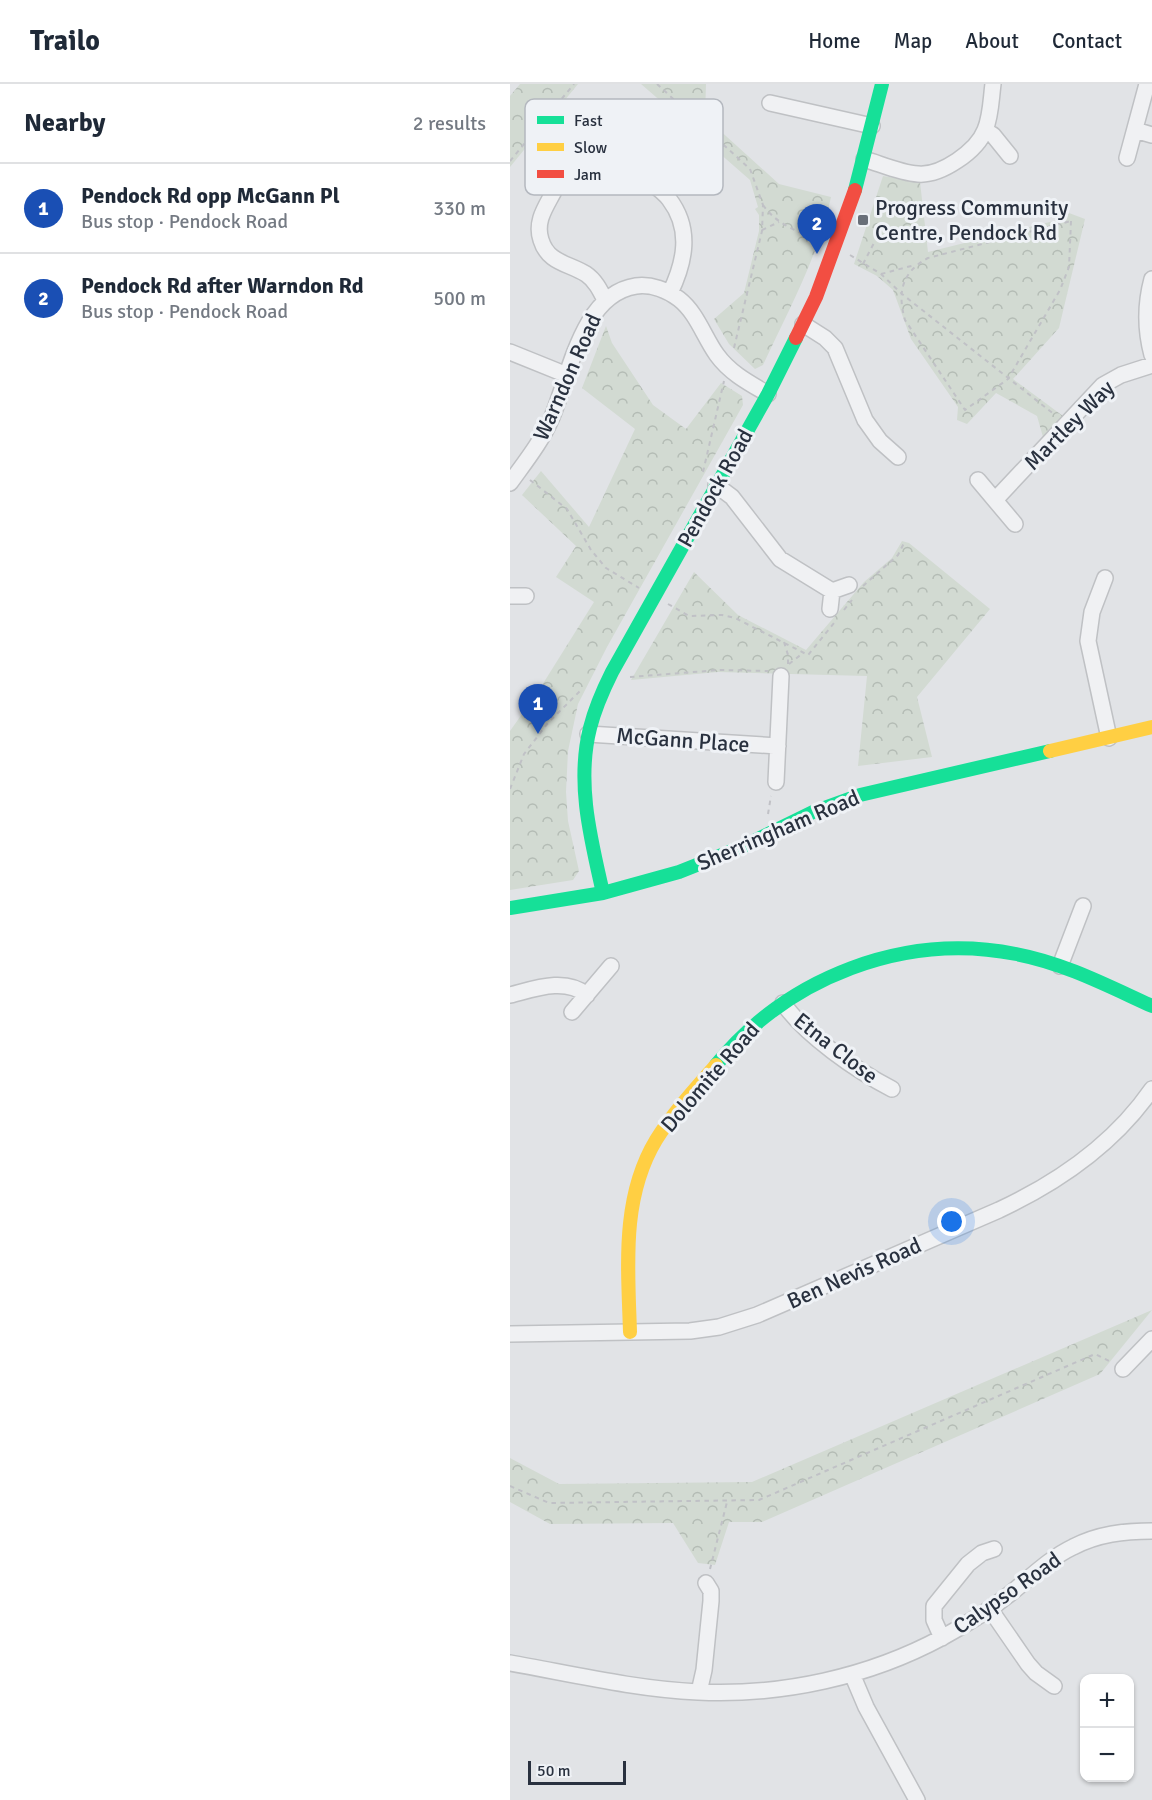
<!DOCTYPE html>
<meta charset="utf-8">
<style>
:root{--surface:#fff;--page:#f2f2f3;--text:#1f2937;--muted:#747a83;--line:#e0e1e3;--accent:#b45309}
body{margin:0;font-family:Signika,sans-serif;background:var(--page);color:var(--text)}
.controls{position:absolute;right:18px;bottom:18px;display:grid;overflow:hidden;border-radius:12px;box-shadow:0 2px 4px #0004}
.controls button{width:54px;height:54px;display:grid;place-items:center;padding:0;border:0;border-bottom:2px solid var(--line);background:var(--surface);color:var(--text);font:30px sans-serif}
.scale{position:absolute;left:18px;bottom:15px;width:98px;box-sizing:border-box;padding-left:6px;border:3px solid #29313f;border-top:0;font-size:16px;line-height:21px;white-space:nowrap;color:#29313f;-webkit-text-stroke:4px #eff2f6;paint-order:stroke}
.you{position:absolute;left:442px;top:1138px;width:21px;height:21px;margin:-15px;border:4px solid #fff;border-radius:50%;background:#1a73e8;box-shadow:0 0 0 9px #1a73e833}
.badge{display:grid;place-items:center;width:39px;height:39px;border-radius:50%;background:var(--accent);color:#fff;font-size:20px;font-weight:700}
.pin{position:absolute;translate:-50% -50px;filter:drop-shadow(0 2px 3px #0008)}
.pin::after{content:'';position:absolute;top:32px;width:21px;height:18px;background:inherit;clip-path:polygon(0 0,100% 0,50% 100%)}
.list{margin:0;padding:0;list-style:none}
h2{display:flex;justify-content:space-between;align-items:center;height:78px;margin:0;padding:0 24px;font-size:26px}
h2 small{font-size:20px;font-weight:400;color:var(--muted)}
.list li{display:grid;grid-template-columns:39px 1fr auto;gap:18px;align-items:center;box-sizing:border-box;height:90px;padding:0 24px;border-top:2px solid var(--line)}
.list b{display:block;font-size:22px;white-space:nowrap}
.list p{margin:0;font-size:20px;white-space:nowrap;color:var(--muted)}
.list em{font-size:20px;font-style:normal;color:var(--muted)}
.map{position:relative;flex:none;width:642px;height:1716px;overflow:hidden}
header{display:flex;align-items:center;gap:36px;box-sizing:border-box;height:84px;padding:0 30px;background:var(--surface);border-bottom:2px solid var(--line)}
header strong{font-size:28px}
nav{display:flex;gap:33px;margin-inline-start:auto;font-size:21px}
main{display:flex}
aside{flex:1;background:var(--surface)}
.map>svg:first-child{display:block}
.park{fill:url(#park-crowns)}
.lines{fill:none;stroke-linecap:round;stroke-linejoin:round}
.street-casing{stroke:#bfc1c4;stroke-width:18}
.path{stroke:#c0c1c6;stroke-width:2;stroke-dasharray:4.5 4.5;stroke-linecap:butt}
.street{stroke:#f0f1f3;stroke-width:15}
.fast{stroke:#16e098;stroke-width:14}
.slow{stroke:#ffcf43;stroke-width:14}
.jam{stroke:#f24e42;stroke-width:14}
.poi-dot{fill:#696f79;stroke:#eff2f6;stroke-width:2}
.labels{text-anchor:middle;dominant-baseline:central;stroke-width:6;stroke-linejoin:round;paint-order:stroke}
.poi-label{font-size:22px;fill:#29313f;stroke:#eff2f6;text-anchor:start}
.street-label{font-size:22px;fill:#29313f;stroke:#eff2f6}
.key{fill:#eff2f6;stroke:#b4b8bf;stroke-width:1.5}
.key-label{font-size:16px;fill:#29313f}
</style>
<header>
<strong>Trailo</strong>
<nav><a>Home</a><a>Map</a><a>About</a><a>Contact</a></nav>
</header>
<main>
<aside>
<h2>Nearby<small>2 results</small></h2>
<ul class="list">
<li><span class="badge" style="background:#1a4fb4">1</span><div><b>Pendock Rd opp McGann Pl</b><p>Bus stop · Pendock Road</p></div><em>330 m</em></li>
<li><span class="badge" style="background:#1a4fb4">2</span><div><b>Pendock Rd after Warndon Rd</b><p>Bus stop · Pendock Road</p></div><em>500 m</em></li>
</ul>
</aside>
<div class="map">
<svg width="642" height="1716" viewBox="0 0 642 1716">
<defs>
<pattern id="park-crowns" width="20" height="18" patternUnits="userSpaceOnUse" patternTransform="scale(1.5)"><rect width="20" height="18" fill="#d2dad2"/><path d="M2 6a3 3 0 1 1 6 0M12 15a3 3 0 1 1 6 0" fill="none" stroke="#b4bcb5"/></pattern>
</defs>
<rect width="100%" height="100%" fill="#e1e3e6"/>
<path class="park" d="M10,0H68L0,83V12Z
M131,0H196L195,33L269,100L321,113C309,171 278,227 253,281L245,285L219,260L204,235L234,209L249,147V131L245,125L248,123L240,96L208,68L170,112L148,90L184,46Z
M373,92L410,98L418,168L556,134L559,129L575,135L549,244L503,295L553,332L533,353L527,332L486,309L457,340L447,336L448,323L401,255L383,206L367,192L344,180Z
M96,242L102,259L143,321L176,345L211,299L232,312L233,321L97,563L68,620L58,667L56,708L58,737L69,787L63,796L0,806V647L29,606L84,518L46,493L66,462L12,411L31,387L79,443L125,345L72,304Z
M392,457L399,459L480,525L407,613L422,673L348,682L357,592L208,588L121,596L184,488L228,531L296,566L354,498L382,474Z
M642,1226L590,1290L252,1438H219L205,1481L188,1479L163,1439L40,1440L0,1418V1374L49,1400L242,1398Z"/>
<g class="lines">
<defs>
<path id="street" d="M260,19L362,42
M475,46L483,51L500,72
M625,46L642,51
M617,74L637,0
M354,75C371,80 390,89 408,90C431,92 467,67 475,46C481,32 481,15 483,0
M642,195C635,221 635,245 642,271
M95,216C90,206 85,196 76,190C58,179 38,179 31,156C25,138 35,124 43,109C47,102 49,95 53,89C77,56 107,69 131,91C140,99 151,105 159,115C182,145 175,178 160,209
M293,240L315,254L325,264L355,336L370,357L388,373
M0,268L57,291
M468,396L505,440
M0,399C15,378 32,357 42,333C60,290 72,210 126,202C141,200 157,206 169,215C187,229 194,253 207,271C220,289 239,299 258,310
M206,401L222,413L270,475L322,507L339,501
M485,416L593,301L611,291L642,281
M595,494L582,528L578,557L599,654
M0,512H16
M320,525L322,507
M78,650L268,662
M266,698L271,592
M550,882L573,822
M0,911C24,905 55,893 77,911
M273,919C295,951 347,987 382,1005
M62,928L101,882
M0,1250L180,1247L209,1243L247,1231L489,1126C549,1098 604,1060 642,1005
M613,1285L642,1255
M480,1525L518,1580L526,1589L544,1602
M432,1554L424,1536V1522L458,1480L472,1469L484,1465
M0,1579C62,1590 125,1605 188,1608C272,1612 359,1593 433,1553C457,1540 480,1526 501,1509C521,1493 540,1474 563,1463C588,1450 614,1447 642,1447
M342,1590L356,1623L407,1716
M189,1608L194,1586L201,1517V1507L196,1499"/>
</defs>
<use href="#street" class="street-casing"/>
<path class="path" d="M147,0L240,85L253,121L252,147L223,268
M0,77L64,0
M253,121C267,141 289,148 310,157
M561,137L559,183L550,206L498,295L455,326L395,236C387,208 392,188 418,174Z
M252,146L269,138
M340,171L371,190L392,210L545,331
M353,180L364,159
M371,190L405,181
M193,388L214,297
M20,396L57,425L81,466L96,484L129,504
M353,502L388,471L394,459
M158,520L179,532L212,531L225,534L298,571L324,539
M334,526L342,516
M274,558L278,571V581
M279,580L293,569
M120,593L210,586L258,587
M0,705L14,670L38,639L70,607
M258,730L261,712
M0,1402L39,1419L249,1416L585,1270L603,1279
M200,1485L217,1418"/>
<use href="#street" class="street"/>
<path class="fast" d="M345,106L372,0
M93,809C81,756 66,699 80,644C85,624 93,606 102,588L258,310L286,254
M0,824L93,809L169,788L232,763L303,728L350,711L540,667
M206,981C278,893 394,848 506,870C554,879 598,902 642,922"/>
<path class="slow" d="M540,667L642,643
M120,1248C118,1183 111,1114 146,1056C163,1029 185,1005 206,981"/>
<path class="jam" d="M286,254L306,213L345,106"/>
</g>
<rect class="poi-dot" x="347" y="130" width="12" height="12" rx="3"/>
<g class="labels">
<g class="poi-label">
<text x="365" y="123">Progress Community<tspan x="365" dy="25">Centre, Pendock Rd</tspan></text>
</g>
<g class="street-label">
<text transform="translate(57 293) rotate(-66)">Warndon Road</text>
<text transform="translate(559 341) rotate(-45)">Martley Way</text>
<text transform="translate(205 404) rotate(-61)">Pendock Road</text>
<text transform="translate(173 656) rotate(4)">McGann Place</text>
<text transform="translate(268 746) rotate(-23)">Sherringham Road</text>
<text transform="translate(326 964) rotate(38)">Etna Close</text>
<text transform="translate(200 993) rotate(-49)">Dolomite Road</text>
<text transform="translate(344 1189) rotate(-24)">Ben Nevis Road</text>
<text transform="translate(497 1509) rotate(-35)">Calypso Road</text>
</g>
</g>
<rect x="15" y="15" width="198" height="96" rx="9" class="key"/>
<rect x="27" y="32" width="27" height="8" fill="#16e098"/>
<rect x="27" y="59" width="27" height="8" fill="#ffcf43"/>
<rect x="27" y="86" width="27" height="8" fill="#f24e42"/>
<g class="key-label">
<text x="64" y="42">Fast</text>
<text x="64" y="69">Slow</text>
<text x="64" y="96">Jam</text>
</g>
</svg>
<div class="controls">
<button>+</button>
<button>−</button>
</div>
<div class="scale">50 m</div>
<div class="you"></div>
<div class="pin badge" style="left:28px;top:650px;background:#1a4fb4">1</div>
<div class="pin badge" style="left:307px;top:170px;background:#1a4fb4">2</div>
</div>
</main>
